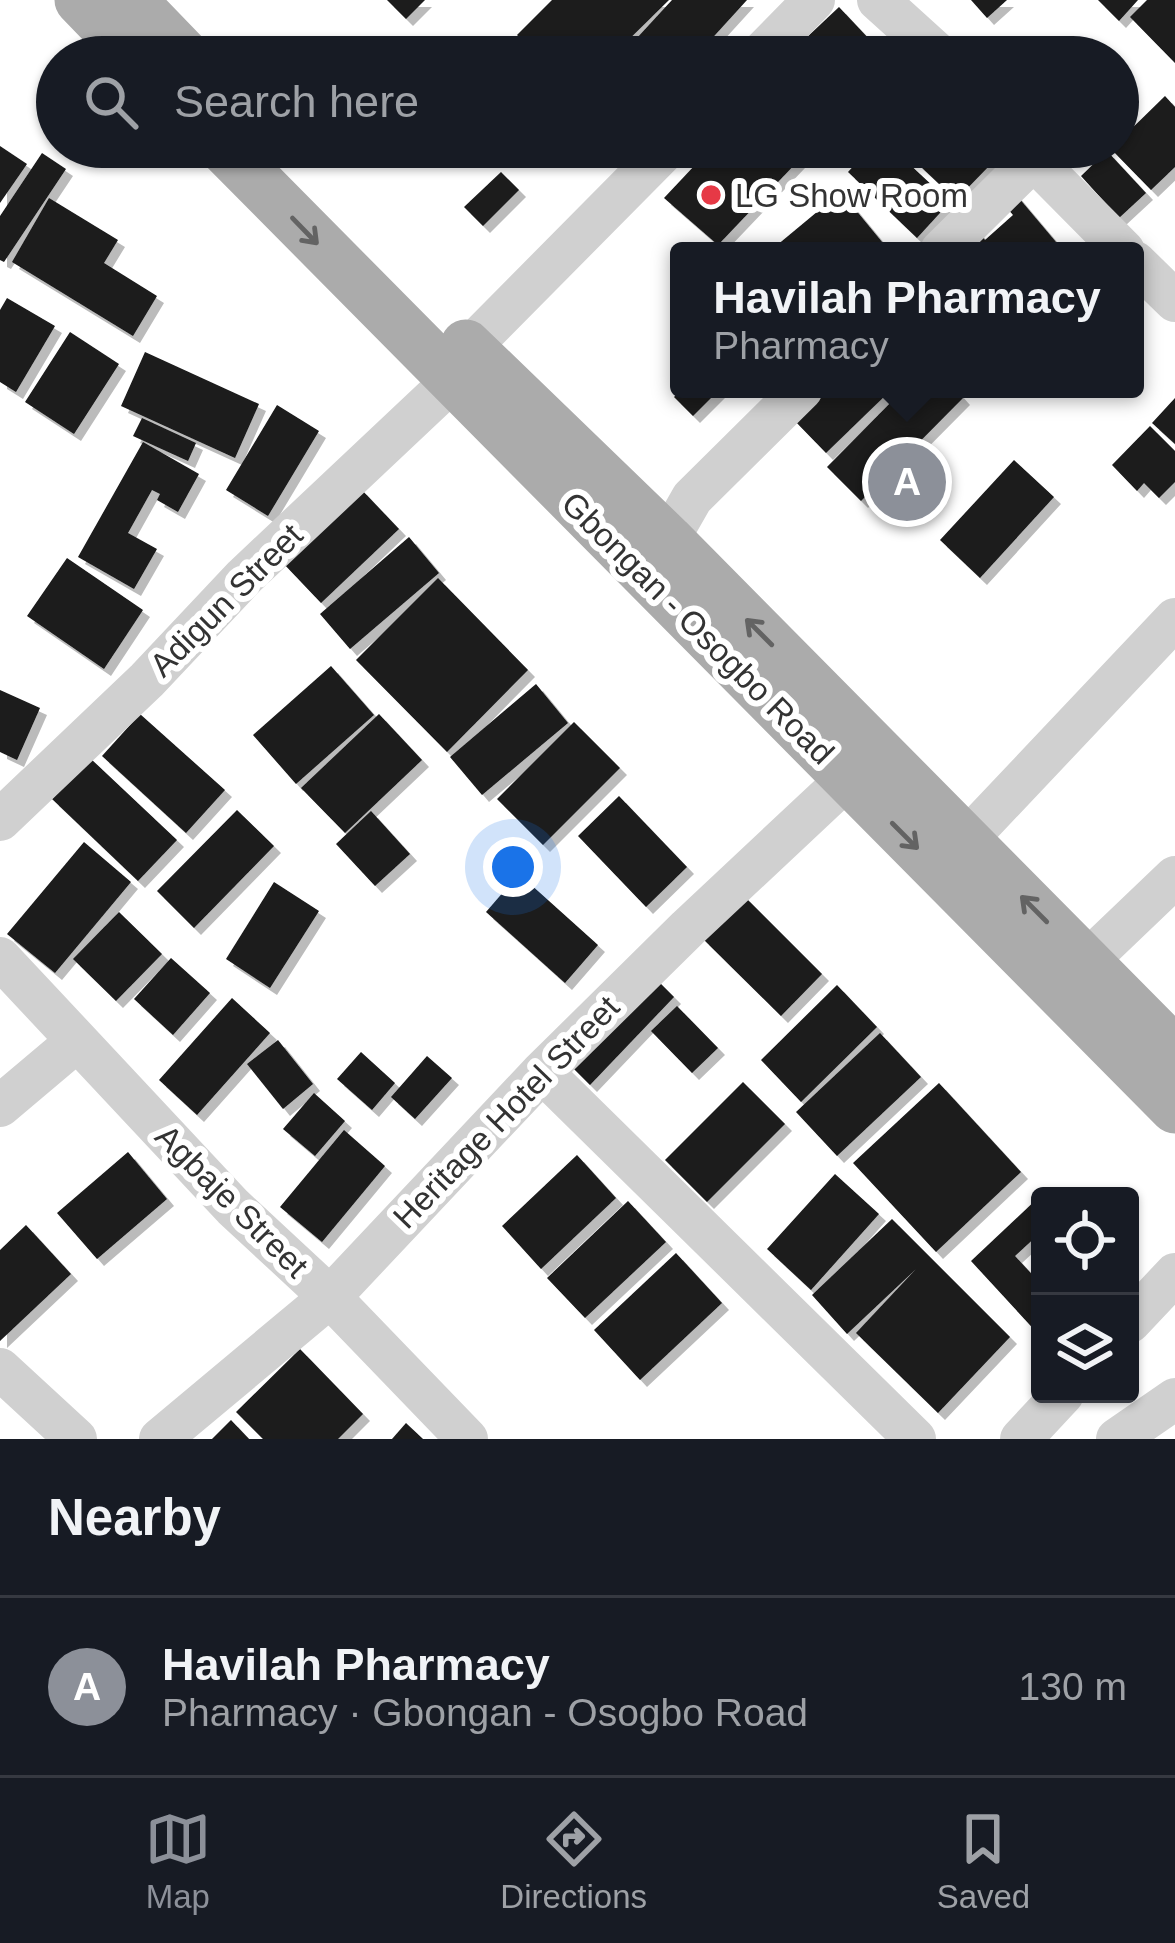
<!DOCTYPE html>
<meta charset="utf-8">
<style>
:root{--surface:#171b24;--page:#20242c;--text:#f1f3f6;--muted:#9ea1a6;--line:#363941;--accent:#8c9099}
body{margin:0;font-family:Helvetica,sans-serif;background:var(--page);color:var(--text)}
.controls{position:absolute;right:36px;bottom:36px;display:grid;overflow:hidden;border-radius:12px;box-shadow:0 3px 9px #0004}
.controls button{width:108px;height:108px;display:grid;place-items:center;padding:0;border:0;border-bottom:3px solid var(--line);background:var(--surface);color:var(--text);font:60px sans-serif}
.you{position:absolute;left:513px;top:867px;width:42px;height:42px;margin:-30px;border:9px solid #fff;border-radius:50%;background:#1a73e8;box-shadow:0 0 0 18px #1a73e833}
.badge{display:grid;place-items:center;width:78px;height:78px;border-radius:50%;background:var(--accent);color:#fff;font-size:39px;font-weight:700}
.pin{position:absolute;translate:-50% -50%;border:6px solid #fff;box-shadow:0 3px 12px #0006}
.popup{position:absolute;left:670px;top:242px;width:474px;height:156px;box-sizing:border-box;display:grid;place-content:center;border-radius:12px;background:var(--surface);filter:drop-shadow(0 3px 9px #0005);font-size:39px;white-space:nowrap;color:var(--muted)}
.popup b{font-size:45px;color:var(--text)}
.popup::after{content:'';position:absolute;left:50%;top:100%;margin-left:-24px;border:24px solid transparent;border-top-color:var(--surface)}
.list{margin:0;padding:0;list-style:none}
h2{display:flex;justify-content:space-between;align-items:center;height:156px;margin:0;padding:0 48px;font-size:51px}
h2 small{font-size:39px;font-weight:400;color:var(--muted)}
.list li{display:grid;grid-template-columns:78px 1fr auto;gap:36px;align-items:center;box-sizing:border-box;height:180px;padding:0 48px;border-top:3px solid var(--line)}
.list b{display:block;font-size:45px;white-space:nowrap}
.list p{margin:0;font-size:39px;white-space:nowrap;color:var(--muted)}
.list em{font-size:39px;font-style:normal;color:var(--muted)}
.icon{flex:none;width:66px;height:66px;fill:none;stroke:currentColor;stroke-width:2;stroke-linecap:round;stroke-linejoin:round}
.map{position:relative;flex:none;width:1175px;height:1439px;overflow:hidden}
.search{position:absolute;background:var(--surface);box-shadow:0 3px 9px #0004;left:36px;right:36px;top:36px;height:132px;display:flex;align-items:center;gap:30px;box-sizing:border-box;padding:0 42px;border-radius:66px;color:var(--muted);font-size:45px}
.sheet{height:336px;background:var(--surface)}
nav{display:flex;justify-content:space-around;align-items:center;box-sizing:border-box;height:168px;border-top:3px solid var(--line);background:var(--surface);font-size:33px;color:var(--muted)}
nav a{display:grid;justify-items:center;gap:6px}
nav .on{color:var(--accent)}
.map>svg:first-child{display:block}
.building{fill:#1a1a1a;filter:url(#shadow)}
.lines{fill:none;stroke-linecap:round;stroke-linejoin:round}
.minor{stroke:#d0d0d0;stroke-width:42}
.major{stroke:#ababab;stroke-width:51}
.oneway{stroke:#636363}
.poi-dot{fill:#e63946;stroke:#fff;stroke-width:4.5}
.labels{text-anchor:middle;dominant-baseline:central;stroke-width:12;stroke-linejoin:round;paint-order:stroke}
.poi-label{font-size:33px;fill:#333;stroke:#fff;text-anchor:start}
.street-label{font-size:33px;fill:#333;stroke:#fff}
</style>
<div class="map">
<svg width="1175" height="1439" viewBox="0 0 1175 1439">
<defs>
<filter id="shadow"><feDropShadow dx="7" dy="7" stdDeviation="0" flood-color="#0004"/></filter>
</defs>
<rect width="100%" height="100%" fill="#fff"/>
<path class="building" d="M387,0H425L406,19Z
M552,0H669L611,57H538L517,35Z
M672,0H747L695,57H658L637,38Z
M971,0H1007L987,18Z
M1098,0H1138L1119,21Z
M1147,0H1175V63L1130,17Z
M839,7L886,57H822L805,39Z
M1165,96L1175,107V167L1151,190L1111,149L1118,147V142Z
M0,146L27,164L0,203Z
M712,147H784L798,161L718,245L664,198Z
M871,147H891L950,202L917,238L848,172Z
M900,147H975L992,163L956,200Z
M1107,151L1146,193L1119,218L1081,176Z
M42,153L66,169L4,262L0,260V216Z
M501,172L519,190L483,226L464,207Z
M1013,191L1056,242L1046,251H963L975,228L985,240L1013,215L1001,201Z
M841,192L887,248L770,251Z
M49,198L118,240L104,263L157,296L133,336L12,262Z
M7,298L55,326L16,392L0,382V310Z
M70,332L119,364L74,434L25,402Z
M145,352L259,404L235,458L121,406Z
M682,389H720L693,416L674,397Z
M822,389H892L826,453L792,418Z
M904,389H955L963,398L861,501L827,467Z
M1175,398V444L1152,423Z
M277,405L319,431L268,516L226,490Z
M142,418L196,443L188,461L133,436Z
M1150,426L1175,451V482L1159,498L1144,483L1137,491L1112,465Z
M143,442L199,474L178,512L157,500L160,494L152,490L128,533L157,549L134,589L78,557Z
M1014,460L1054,497L980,578L940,540Z
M360,488L399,529L321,603L282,562Z
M409,537L439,573L350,649L320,614Z
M67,558L143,610L104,669L27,616Z
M438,578L528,670L447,752L356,660Z
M331,666L374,715L296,784L253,735Z
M536,684L568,723L482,795L450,757Z
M0,690L40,708L17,760L0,752Z
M140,714L225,790L186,833L102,756Z
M379,714L422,760L345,833L301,788Z
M574,722L620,768L543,845L497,799Z
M90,758L177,840L138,881L52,799Z
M619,796L687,867L646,907L578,836Z
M237,810L274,846L194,928L157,891Z
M371,811L410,854L375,886L336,844Z
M84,842L131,882L55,973L7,934Z
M519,874L598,945L565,983L486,912Z
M274,882L319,911L270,988L226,959Z
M743,895L822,974L781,1016L702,938Z
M119,912L162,954L116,1001L73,959Z
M171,958L210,993L173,1035L134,999Z
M650,973L674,997L590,1085L566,1061Z
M837,985L877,1027L801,1102L761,1060Z
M232,998L270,1033L197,1115L159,1080Z
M677,1006L718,1048L692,1073L651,1031Z
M880,1033L921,1077L837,1156L796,1112Z
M278,1040L313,1084L283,1109L247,1064Z
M361,1052L395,1083L372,1110L337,1079Z
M427,1056L452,1078L415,1119L391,1097Z
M743,1082L785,1124L707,1202L665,1160Z
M939,1083L1021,1172L936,1252L853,1163Z
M314,1093L345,1121L315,1156L283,1129Z
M344,1130L385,1166L322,1242L280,1207Z
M128,1152L167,1199L97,1259L57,1213Z
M577,1155L616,1198L541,1269L502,1226Z
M835,1174L879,1214L811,1290L767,1249Z
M1040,1196V1233L1015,1256L1040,1283V1336L971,1261Z
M628,1201L666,1242L585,1318L547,1278Z
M892,1219L1010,1337L938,1413L856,1333L916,1269L847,1334L812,1295Z
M26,1225L71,1274L0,1341V1250Z
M676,1253L722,1303L640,1380L594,1330Z
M300,1349L363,1414L338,1439H263L236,1412Z
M231,1420L249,1439H212Z
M406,1423L423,1439H392Z"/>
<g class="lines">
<path class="minor" d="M878,0L941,57
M758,57L814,0
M1021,147L1124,251
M941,251L1033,160
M1135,262L1175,301
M469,348L668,147
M649,558L668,540L692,498L802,389
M0,820L147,680L244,577L452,381
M966,840L1175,619
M0,958L233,1207L330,1297L467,1439
M1086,962L1175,877
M542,1072L915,1439
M0,1106L77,1041
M1130,1322L1175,1274
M0,1369L76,1439
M160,1439L330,1297L542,1072L688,928L847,779
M1021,1439L1063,1394
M1117,1439L1175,1399"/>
<path class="major" d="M80,0L135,57
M131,0L186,57
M223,147L1175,1108
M466,345L668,540L1175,1052"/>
</g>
<defs><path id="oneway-shaft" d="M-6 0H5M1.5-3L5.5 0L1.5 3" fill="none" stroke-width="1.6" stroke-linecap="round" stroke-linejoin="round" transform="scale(3)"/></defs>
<g class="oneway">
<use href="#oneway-shaft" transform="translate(305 231) rotate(46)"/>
<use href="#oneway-shaft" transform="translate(759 632) rotate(-135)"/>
<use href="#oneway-shaft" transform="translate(905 836) rotate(45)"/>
<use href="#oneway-shaft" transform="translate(1034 909) rotate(-135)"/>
</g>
<circle class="poi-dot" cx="711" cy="195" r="12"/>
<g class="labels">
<g class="poi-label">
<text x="735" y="195">LG Show Room</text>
</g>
<g class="street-label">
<text transform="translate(226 600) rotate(-45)">Adigun Street</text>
<text transform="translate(698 628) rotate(45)">Gbongan - Osogbo Road</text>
<text transform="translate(506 1112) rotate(-46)">Heritage Hotel Street</text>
<text transform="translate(232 1201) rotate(45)">Agbaje Street</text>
</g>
</g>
</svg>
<div class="controls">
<button><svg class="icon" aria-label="locate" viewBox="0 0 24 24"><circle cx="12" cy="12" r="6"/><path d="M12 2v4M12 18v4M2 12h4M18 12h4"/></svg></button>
<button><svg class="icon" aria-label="layers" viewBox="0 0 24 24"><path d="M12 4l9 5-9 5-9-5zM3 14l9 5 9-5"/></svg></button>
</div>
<div class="you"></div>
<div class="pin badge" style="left:907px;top:482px">A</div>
<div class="popup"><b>Havilah Pharmacy</b>Pharmacy</div>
<div class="search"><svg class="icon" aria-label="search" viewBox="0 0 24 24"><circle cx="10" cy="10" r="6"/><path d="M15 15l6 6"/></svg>Search here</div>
</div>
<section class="sheet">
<h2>Nearby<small></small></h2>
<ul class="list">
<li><span class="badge">A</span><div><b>Havilah Pharmacy</b><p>Pharmacy · Gbongan - Osogbo Road</p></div><em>130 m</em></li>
</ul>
</section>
<nav>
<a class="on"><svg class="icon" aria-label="map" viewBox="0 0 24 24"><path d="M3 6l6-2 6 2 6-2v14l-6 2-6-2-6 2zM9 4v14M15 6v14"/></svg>Map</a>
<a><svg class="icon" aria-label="directions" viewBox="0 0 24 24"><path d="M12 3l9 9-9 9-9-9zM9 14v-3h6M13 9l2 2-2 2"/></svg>Directions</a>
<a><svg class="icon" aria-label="saved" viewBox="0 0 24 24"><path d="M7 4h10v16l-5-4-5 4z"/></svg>Saved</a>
</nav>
